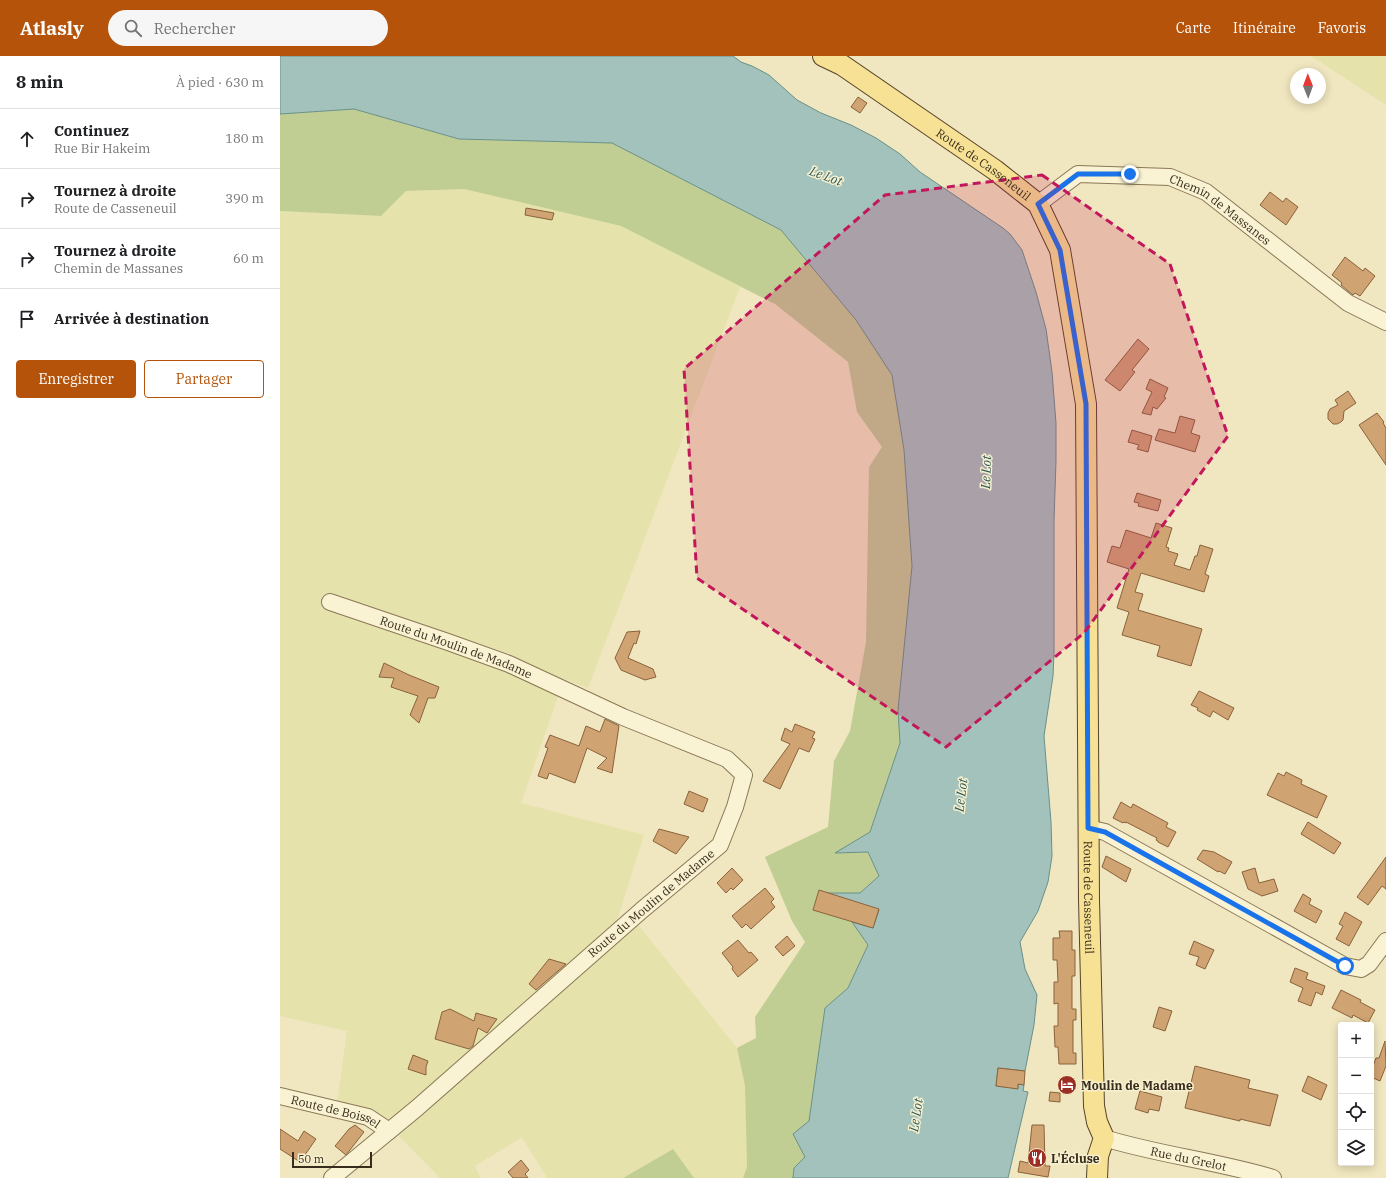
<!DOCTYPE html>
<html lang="fr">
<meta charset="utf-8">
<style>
:root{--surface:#fff;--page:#f6f6f6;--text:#202124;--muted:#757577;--line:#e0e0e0;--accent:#b45309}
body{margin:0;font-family:"IBM Plex Serif",serif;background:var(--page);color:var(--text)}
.controls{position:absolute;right:12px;bottom:12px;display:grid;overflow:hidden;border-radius:4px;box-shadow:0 2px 10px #0003}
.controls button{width:36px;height:36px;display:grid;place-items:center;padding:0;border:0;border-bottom:1px solid var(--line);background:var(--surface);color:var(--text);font:20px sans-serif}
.compass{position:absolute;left:1010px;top:12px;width:36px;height:36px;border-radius:50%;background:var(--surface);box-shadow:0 2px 10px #0003;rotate:359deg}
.scale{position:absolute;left:12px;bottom:10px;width:80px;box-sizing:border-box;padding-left:4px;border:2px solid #382c1c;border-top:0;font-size:11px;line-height:14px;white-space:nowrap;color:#382c1c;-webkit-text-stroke:3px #f7f0cf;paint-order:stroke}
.stop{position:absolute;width:12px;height:12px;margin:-9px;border:3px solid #1a73e8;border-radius:50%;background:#fff}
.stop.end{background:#1a73e8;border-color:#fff;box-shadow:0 1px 4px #0008}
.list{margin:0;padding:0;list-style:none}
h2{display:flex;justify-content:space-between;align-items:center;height:52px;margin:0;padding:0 16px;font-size:17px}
h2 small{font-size:13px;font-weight:400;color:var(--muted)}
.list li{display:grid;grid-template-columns:26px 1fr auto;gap:12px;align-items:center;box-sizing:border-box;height:60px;padding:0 16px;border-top:1px solid var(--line)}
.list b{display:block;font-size:15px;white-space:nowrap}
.list p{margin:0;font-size:13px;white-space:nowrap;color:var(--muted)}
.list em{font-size:13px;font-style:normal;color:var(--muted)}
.actions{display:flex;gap:8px;padding:12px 16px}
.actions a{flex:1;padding:9px 0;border:1px solid var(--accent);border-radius:4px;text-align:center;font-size:14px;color:var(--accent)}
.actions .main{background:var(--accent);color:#fff}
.icon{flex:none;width:22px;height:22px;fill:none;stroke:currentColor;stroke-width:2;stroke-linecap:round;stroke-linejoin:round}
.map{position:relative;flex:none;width:1106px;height:1122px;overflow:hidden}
header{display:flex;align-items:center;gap:24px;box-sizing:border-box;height:56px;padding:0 20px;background:var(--accent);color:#fff}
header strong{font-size:19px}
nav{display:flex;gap:22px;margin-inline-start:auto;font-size:14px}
.search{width:280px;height:36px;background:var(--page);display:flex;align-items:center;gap:10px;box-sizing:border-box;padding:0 14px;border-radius:22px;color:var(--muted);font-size:15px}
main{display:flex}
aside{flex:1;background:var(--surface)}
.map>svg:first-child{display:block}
.farmland{fill:#e6e2ac}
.green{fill:#c1ce93}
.water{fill:#a3c2bc;stroke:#69908a}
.building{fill:#d0a373;stroke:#8a623b}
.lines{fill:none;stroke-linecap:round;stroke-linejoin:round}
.minor-casing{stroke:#8a7757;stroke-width:18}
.major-casing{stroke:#57442b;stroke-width:22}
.minor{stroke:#faf3d3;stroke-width:16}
.major{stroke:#f6e194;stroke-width:20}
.route{stroke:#1a73e8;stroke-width:5}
.marked{fill:#c2185b;fill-opacity:0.2;stroke:#c2185b;stroke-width:3;stroke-dasharray:8 5;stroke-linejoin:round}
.labels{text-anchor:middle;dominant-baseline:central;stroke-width:3;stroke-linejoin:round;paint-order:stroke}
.street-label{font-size:12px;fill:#382c1c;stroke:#f7f0cf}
.poi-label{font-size:12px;font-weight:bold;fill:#382c1c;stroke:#f7f0cf;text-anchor:start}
.water-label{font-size:13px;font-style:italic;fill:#2a5759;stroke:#f7f0cf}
</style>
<header>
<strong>Atlasly</strong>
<div class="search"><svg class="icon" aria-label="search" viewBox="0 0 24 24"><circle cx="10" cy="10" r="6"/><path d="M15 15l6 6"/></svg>Rechercher</div>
<nav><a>Carte</a><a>Itinéraire</a><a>Favoris</a></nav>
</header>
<main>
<aside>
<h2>8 min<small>À pied · 630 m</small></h2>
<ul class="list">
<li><svg class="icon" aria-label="ahead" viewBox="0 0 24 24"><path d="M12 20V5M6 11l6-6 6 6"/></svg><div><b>Continuez</b><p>Rue Bir Hakeim</p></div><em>180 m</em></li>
<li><svg class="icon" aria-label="right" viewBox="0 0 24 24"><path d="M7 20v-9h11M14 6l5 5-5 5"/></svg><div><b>Tournez à droite</b><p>Route de Casseneuil</p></div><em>390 m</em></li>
<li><svg class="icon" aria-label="right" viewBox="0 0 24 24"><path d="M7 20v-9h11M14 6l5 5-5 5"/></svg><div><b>Tournez à droite</b><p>Chemin de Massanes</p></div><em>60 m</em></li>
<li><svg class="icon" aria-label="arrive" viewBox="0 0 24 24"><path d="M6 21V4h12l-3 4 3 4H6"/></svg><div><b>Arrivée à destination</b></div></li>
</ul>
<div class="actions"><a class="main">Enregistrer</a><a>Partager</a></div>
</aside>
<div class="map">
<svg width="1106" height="1122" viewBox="0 0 1106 1122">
<rect width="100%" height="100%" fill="#f0e6bf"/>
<path class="farmland" d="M1031,0H1106V49Z
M184,133L341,170L460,231L308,632L284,623L241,747L364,779L333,877L355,865L457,992L465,1030L467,1111L463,1122H414L392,1093L343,1122H267L242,1081L195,1110L201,1122H160L110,1071L56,1055L67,975L0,960V155L101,160L126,135Z"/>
<path class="green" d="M74,53L179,83L332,87L501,174L576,264L612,319L624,394L632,510L618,654L620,687L590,776L556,797L588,796L599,820L580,837H546L539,835L533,853L572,866L588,889L568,932L545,952L525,1101L514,1112L513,1122H463L467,1111L465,1030L457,992L476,982L475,961L525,886L512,865L485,801L548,771L554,705L570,675L586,586L589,411L602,391L577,356L568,306L495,248L341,170L184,133L126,135L101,160L0,155V58Z
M393,1093L414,1122H343Z"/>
<path class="water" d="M0,0H453L461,6L472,10L489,19L517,44L541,57L571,69L596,82L620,98L640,116L723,172L730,178L742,194L756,236L766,273L772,316L776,367V405L774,465V597L773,620L764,680L771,766L772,800L768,826L758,855L740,886L745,913L757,939L754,969L745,1015L718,1012L716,1030L738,1032V1028L744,1029L743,1035L748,1036L728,1122H513L514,1112L525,1101L513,1078L529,1065L545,952L568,932L588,889L572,866L593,872L599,854L546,837H580L599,820L588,796L555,797L590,776L620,687L618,654L632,510L624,394L612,319L576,264L501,174L332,87L179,83L74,53L0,58Z"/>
<path class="building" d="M578,41L587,47L580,57L571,51Z
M990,136L1003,146L1006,142L1018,151L1006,169L980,149Z
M246,152L274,157L272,164L245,159Z
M1065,201L1083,215L1085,212L1095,220L1080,240L1075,237L1073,239L1061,229L1062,227L1052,219Z
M858,283L869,293L852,314L855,316L840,335L825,324Z
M870,323L888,332L884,341L886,342L877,353L873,351L871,359L862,357L872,336L866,333Z
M1068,335L1076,347L1064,355L1063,364L1061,366L1057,368H1053L1048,363V357L1050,353L1058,349L1055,344Z
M1097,357L1104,366L1103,367L1106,372V409L1079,369Z
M900,360L915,364L911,377L920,380L915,396L875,384L879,373L895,377Z
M852,374L872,380L868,396L857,393L859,389L848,386Z
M857,437L881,444L878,455L858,450L859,447L854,446Z
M876,467L892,472L886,491L889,492L888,495L898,498L894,509L910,514L915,500H917L920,489L933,493L925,518L929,520L924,536L861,517L855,536L863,538L858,554L922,573L911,610L877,600L880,590L842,579L849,556L837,552L849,513L827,506L832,490L840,492L846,474L871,482Z
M360,575L356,588L354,587L348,602L373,613L376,621L365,624L341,614L335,602L347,576Z
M104,607L129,619L159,631L155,642H148L139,667L130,659L138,640L111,631L114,622L99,621Z
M919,635L954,652L948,664L933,655L930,661L917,654L918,652L911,649Z
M325,663L339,670L332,717L317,712L327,702L307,692L295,727L269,717L267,723L258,720L268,692L265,691L270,679L299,690L306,670L320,676Z
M515,668L535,676L532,682L535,683L529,696L519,692L500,733L483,725L510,688L501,684L505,672L512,676Z
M1006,716L1022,724L1021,728L1047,740L1037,762L987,739L998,717L1004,720Z
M409,735L428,743L423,756L404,748Z
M841,746L851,752L853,748L888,767L886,771L896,776L888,791L878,786V785L876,784L877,782L846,766V767L844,766L843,767L833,762Z
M1028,766L1061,787L1054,798L1021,778Z
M379,773L409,781L396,798L373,785Z
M923,794L934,796L952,806L945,818L939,815L938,816L917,803Z
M826,800L851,813L846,826L822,811Z
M1106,801V833L1102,830L1088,849L1077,841Z
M452,812L463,824L453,834L451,832L446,837L437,827Z
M975,812L979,827L994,823L998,835L982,840L968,833L962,816Z
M485,832L494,843L491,846L495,851L471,873L466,868L462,872L452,860Z
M539,834L599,853L593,872L533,854Z
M1023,838L1031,843L1029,848L1042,855L1036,867L1014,855Z
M1065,856L1082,866L1069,890L1056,883L1063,870L1059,868Z
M779,875H792V894H795V920H792V953H796V964H793V997H796V1008H779L778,991H775L774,970H778V947L774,948V926H778L777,904H773V882H780Z
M507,880L515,890L503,900L495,891Z
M458,884L469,897L471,896L478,904L458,921L452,913L453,911L442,897Z
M914,885L934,894L925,913L916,909L919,901L909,898Z
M269,903L286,908L256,934L249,928Z
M1015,912L1028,917L1026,923L1045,930L1042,939L1036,936L1031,950L1018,945L1023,932L1010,926Z
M1061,934L1081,944L1080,946L1095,954L1088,967L1073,959L1072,962L1052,952Z
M879,951L892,955L885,975L873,971Z
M170,953L194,965L196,957L217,963L207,977L198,972L193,990L189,993L155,983L162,956Z
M1105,985L1106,1010L1100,1025L1091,1021V1015L1096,1002H1099Z
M133,999L148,1005L146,1011V1019L128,1013Z
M915,1010L970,1024L968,1032L998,1039L990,1070L960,1063V1065L905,1052Z
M718,1012L745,1015L744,1029L738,1028V1033L716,1030Z
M1028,1020L1047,1029L1041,1044L1022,1035Z
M860,1035L882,1041L879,1055L869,1053L868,1057L855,1053Z
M770,1036L780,1037V1046L769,1045Z
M75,1069L84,1076L66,1099L55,1090L69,1073Z
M752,1069H764L765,1110H770L768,1121L738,1116L740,1105L748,1107Z
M0,1073L18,1085L24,1075L36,1083L20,1106L0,1093Z
M241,1104L249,1114L245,1118L248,1122H233L228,1116Z"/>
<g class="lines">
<defs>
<g id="minor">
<path id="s1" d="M758,148L798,118L890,121L926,136L1068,247L1106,266"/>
<path id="s2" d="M50,546L168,586L229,608L343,661L447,703L464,719L455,751L440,789L362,854L137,1052L52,1122"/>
<path d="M808,772L825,776L1065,910L1081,913L1089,908L1106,885"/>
<path id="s3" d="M0,1040L88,1061L109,1075"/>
<path id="s4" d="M824,1082C879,1099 937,1105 993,1122"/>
</g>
<g id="major">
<path id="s5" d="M543,0L562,9L715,114L758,148L780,194L806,348L809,844L814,1050L817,1066L824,1082L818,1100L817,1122"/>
</g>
</defs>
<use href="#minor" class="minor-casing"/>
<use href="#major" class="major-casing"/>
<use href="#minor" class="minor"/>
<use href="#major" class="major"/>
</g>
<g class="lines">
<path class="route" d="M850,118H798L758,148L780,194L806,348L808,772L825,776L1065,910"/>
</g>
<path class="marked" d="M762,119L890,208L948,380L804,577L666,691L417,522L404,313L605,139Z"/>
<defs>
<symbol id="hotel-disc" viewBox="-11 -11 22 22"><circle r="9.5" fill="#9b2f24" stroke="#f7f0cf"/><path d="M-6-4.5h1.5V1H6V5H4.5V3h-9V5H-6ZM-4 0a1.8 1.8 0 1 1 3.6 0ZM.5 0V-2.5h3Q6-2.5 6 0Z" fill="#fff"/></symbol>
<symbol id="restaurant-disc" viewBox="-11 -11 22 22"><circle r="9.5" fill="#9b2f24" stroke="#f7f0cf"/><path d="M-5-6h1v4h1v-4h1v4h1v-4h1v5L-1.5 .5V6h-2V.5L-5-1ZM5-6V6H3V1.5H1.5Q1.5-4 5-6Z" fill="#fff"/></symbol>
</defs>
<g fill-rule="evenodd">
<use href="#hotel-disc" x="776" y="1018" width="22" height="22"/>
<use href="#restaurant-disc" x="746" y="1091" width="22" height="22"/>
</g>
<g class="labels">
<g class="street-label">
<text stroke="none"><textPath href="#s5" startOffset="194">Route de Casseneuil</textPath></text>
<text stroke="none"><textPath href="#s1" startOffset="202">Chemin de Massanes</textPath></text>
<text stroke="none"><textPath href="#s2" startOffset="134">Route du Moulin de Madame</textPath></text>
<text stroke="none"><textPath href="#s5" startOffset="962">Route de Casseneuil</textPath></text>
<text transform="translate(371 847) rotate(-40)">Route du Moulin de Madame</text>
<text stroke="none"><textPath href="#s3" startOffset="58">Route de Boissel</textPath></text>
<text stroke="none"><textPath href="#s4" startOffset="87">Rue du Grelot</textPath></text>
</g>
<g class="poi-label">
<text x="801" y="1029">Moulin de Madame</text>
<text x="771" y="1102">L'Écluse</text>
</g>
<g class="water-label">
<text transform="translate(546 120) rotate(20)">Le Lot</text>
<text transform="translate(706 416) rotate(-88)">Le Lot</text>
<text transform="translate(681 739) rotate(-83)">Le Lot</text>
<text transform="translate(636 1059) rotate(-82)">Le Lot</text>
</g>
</g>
</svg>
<div class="controls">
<button>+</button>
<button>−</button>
<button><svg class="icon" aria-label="locate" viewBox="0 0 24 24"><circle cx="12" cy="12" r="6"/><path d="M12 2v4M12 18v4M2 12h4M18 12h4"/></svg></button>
<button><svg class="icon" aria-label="layers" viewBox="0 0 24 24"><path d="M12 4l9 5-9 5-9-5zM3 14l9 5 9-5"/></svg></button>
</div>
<svg class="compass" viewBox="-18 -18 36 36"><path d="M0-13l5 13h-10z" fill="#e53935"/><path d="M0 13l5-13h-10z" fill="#757577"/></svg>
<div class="scale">50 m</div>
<div class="stop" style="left:1065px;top:910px"></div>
<div class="stop end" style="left:850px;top:118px"></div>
</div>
</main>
